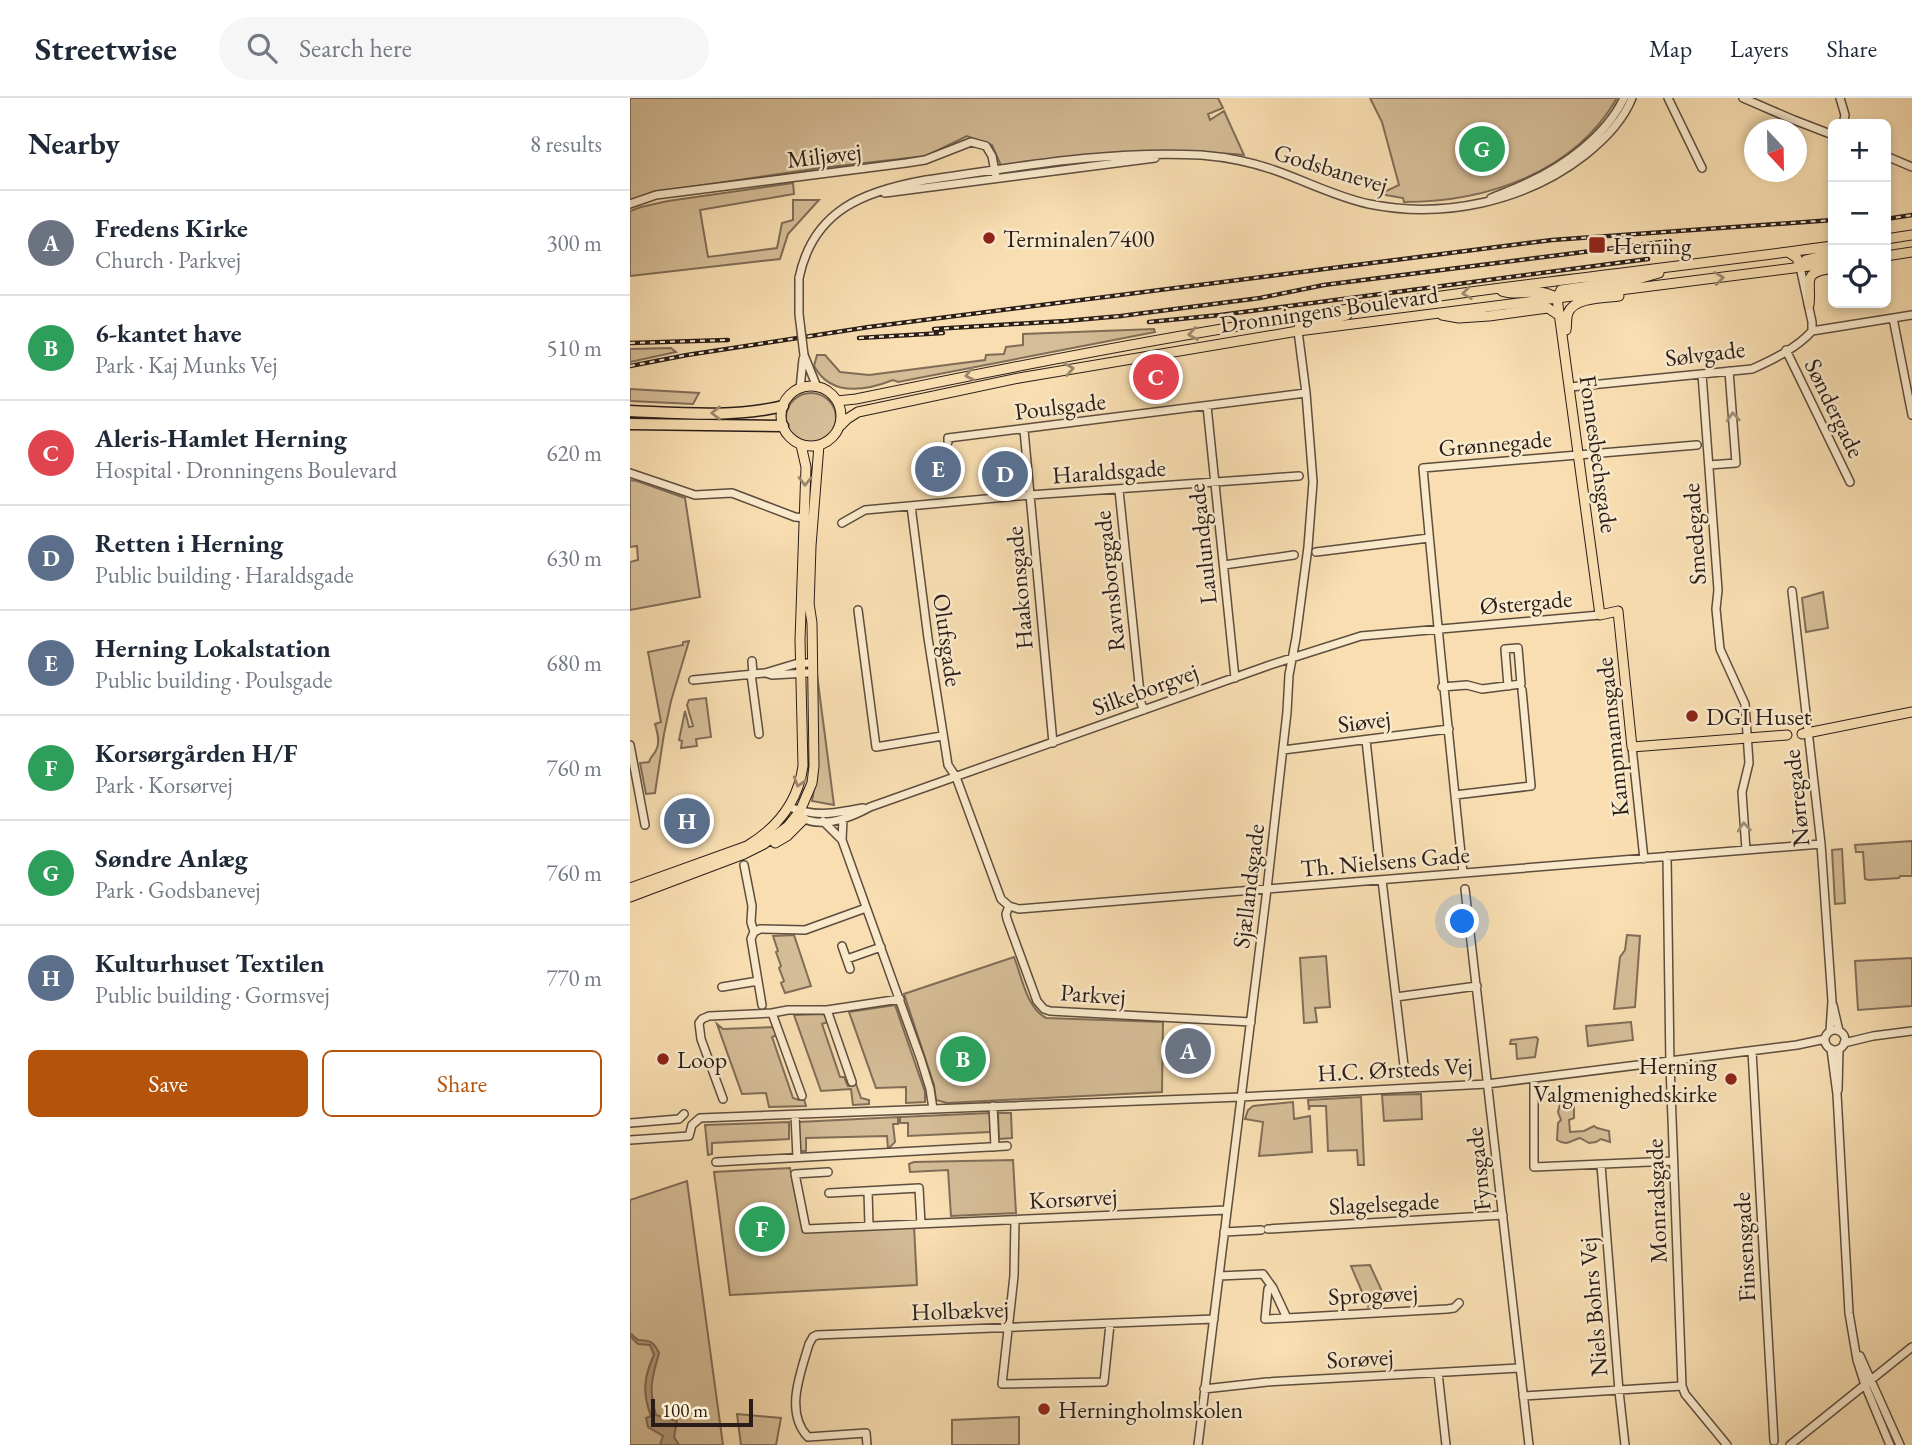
<!DOCTYPE html>
<meta charset="utf-8">
<style>
:root{--surface:#fff;--page:#f6f6f7;--text:#1f2937;--muted:#747a83;--line:#e0e1e3;--accent:#b45309}
body{margin:0;font-family:"EB Garamond",serif;background:var(--page);color:var(--text)}
.controls{position:absolute;right:21px;top:21px;display:grid;overflow:hidden;border-radius:10px;box-shadow:0 4px 10px #0003}
.controls button{width:63px;height:63px;display:grid;place-items:center;padding:0;border:0;border-bottom:2px solid var(--line);background:var(--surface);color:var(--text);font:35px sans-serif}
.compass{position:absolute;left:1114px;top:21px;width:63px;height:63px;border-radius:50%;background:var(--surface);box-shadow:0 4px 10px #0003;rotate:158deg}
.scale{position:absolute;left:21px;bottom:18px;width:102px;box-sizing:border-box;padding-left:7px;border:4px solid #2a1d19;border-top:0;font-size:19px;line-height:24px;white-space:nowrap;color:#2a1d19;-webkit-text-stroke:5px #faeacc;paint-order:stroke}
.you{position:absolute;left:833px;top:824px;width:24px;height:24px;margin:-18px;border:5px solid #fff;border-radius:50%;background:#1a73e8;box-shadow:0 0 0 10px #1a73e833}
.badge{display:grid;place-items:center;width:46px;height:46px;border-radius:50%;background:var(--accent);color:#fff;font-size:23px;font-weight:700}
.pin{position:absolute;translate:-50% -50%;border:4px solid #fff;box-shadow:0 2px 7px #0006}
.list{margin:0;padding:0;list-style:none}
h2{display:flex;justify-content:space-between;align-items:center;height:91px;margin:0;padding:0 28px;font-size:30px}
h2 small{font-size:23px;font-weight:400;color:var(--muted)}
.list li{display:grid;grid-template-columns:46px 1fr auto;gap:21px;align-items:center;box-sizing:border-box;height:105px;padding:0 28px;border-top:2px solid var(--line)}
.list b{display:block;font-size:26px;white-space:nowrap}
.list p{margin:0;font-size:23px;white-space:nowrap;color:var(--muted)}
.list em{font-size:23px;font-style:normal;color:var(--muted)}
.actions{display:flex;gap:14px;padding:21px 28px}
.actions a{flex:1;padding:16px 0;border:2px solid var(--accent);border-radius:10px;text-align:center;font-size:24px;color:var(--accent)}
.actions .main{background:var(--accent);color:#fff}
.icon{flex:none;width:38px;height:38px;fill:none;stroke:currentColor;stroke-width:2;stroke-linecap:round;stroke-linejoin:round}
.map{position:relative;flex:none;width:1282px;height:1347px;overflow:hidden}
header{display:flex;align-items:center;gap:42px;box-sizing:border-box;height:98px;padding:0 35px;background:var(--surface);border-bottom:2px solid var(--line)}
header strong{font-size:33px}
nav{display:flex;gap:38px;margin-inline-start:auto;font-size:24px}
.search{width:490px;height:63px;background:var(--page);display:flex;align-items:center;gap:18px;box-sizing:border-box;padding:0 24px;border-radius:38px;color:var(--muted);font-size:26px}
main{display:flex}
aside{flex:1;background:var(--surface)}
.map>svg:first-child{display:block}
.green{fill:#d5bd97;stroke:#806d58;stroke-width:2}
.water{fill:#b29c7d;stroke:#7c6955;stroke-width:2}
.lines{fill:none;stroke-linecap:round;stroke-linejoin:round}
.minor-casing{stroke:#5e4d3f;stroke-width:10}
.major-casing{stroke:#2a1d19;stroke-width:11}
.highway-casing{stroke:#2a1d19;stroke-width:13}
.minor{stroke:#faeacc;stroke-width:7}
.major{stroke:#f8deb1;stroke-width:9}
.highway{stroke:#f8deb1;stroke-width:10}
.rail-casing{stroke:#2a1d19;stroke-width:4.5}
.rail{stroke:#faeacc;stroke-width:2;stroke-dasharray:5;stroke-linecap:butt}
.minor-bridge-casing{stroke:#5e4d3f;stroke-width:10;stroke-linecap:butt}
.minor-bridge{stroke:#faeacc;stroke-width:7}
.oneway{stroke:#9b876d}
.oneway2{stroke:#9c8e7b}
.poi-dot{fill:#8f2418;stroke:#faeacc;stroke-width:2.5}
.labels{text-anchor:middle;dominant-baseline:central;stroke-width:5;stroke-linejoin:round;paint-order:stroke}
.street-label{font-size:24px;fill:#2a1d19;stroke:#faeacc}
.poi-label{font-size:24px;fill:#2a1d19;stroke:#faeacc;text-anchor:start}
</style>
<header>
<strong>Streetwise</strong>
<div class="search"><svg class="icon" aria-label="search" viewBox="0 0 24 24"><circle cx="10" cy="10" r="6"/><path d="M15 15l6 6"/></svg>Search here</div>
<nav><a>Map</a><a>Layers</a><a>Share</a></nav>
</header>
<main>
<aside>
<h2>Nearby<small>8 results</small></h2>
<ul class="list">
<li><span class="badge" style="background:#6b7280">A</span><div><b>Fredens Kirke</b><p>Church · Parkvej</p></div><em>300 m</em></li>
<li><span class="badge" style="background:#2e9e5b">B</span><div><b>6-kantet have</b><p>Park · Kaj Munks Vej</p></div><em>510 m</em></li>
<li><span class="badge" style="background:#e0444e">C</span><div><b>Aleris-Hamlet Herning</b><p>Hospital · Dronningens Boulevard</p></div><em>620 m</em></li>
<li><span class="badge" style="background:#5c6f8a">D</span><div><b>Retten i Herning</b><p>Public building · Haraldsgade</p></div><em>630 m</em></li>
<li><span class="badge" style="background:#5c6f8a">E</span><div><b>Herning Lokalstation</b><p>Public building · Poulsgade</p></div><em>680 m</em></li>
<li><span class="badge" style="background:#2e9e5b">F</span><div><b>Korsørgården H/F</b><p>Park · Korsørvej</p></div><em>760 m</em></li>
<li><span class="badge" style="background:#2e9e5b">G</span><div><b>Søndre Anlæg</b><p>Park · Godsbanevej</p></div><em>760 m</em></li>
<li><span class="badge" style="background:#5c6f8a">H</span><div><b>Kulturhuset Textilen</b><p>Public building · Gormsvej</p></div><em>770 m</em></li>
</ul>
<div class="actions"><a class="main">Save</a><a>Share</a></div>
</aside>
<div class="map">
<svg width="1282" height="1347" viewBox="0 0 1282 1347">
<rect width="100%" height="100%" fill="#f8deb1"/>
<filter id="stains"><feTurbulence type="fractalNoise" baseFrequency=".00286" numOctaves="4"/><feColorMatrix values="0 0 0 0 .2 0 0 0 0 .09 0 0 0 0 .02 0 0 0 .5 -.17"/></filter>
<radialGradient id="worn" r=".72"><stop offset=".6" stop-color="#630" stop-opacity="0"/><stop offset="1" stop-color="#630" stop-opacity=".3"/></radialGradient>
<path class="green" d="M0,0H588L593,10L578,16L580,22L594,13L614,57C531,49 453,60 372,70L362,47L337,38L296,58L191,70L26,94L0,104Z
M740,0H987C944,75 856,104 774,104L773,100L750,96L769,87L752,24Z
M163,85L164,96L70,112L78,159L147,150L152,125L163,122V102H189L158,136L150,161L0,178V113L11,109L38,103Z
M524,231L525,234L268,284L263,282C235,293 201,299 184,268L187,257H195L210,274L239,277L355,262L356,257L374,256L376,249L393,247V236Z
M41,250L46,254L0,264V251Z
M0,291L69,295L63,306L0,303Z
M156 320a25 25 0 1 1 50 0a25 25 0 1 1-50 0Z
M0,382L7,383L55,400L70,499L0,512V464L8,462L7,448L0,449Z
M1193,494L1198,530L1176,534L1172,500Z
M59,543L41,603L34,636L25,695L16,696L10,665L19,664C20,658 25,657 27,650C30,642 27,633 25,626L31,624L18,554L53,547V544Z
M186,569L204,707L182,703L188,670Z
M76,600L81,639L66,641L67,648L51,650L52,643L49,642L55,613L59,629L63,628L57,607L59,602Z
M1282,743V778H1270L1269,780L1239,782L1235,781L1233,754H1226L1225,747Z
M1212,751L1215,805L1205,806L1202,752Z
M164,837L181,888L155,895L151,885L154,883L149,870L151,868L146,854L148,853L143,838Z
M997,837L1010,838L1005,909L984,911L990,859L995,852Z
M696,858L700,909L685,910L687,924L674,925L670,860Z
M384,859C392,879 396,909 416,920L533,924L532,994L317,1005L306,1002L304,987L274,896Z
M1282,860V908L1228,912L1225,863Z
M265,907L295,994V1004L276,1005V989L246,990L219,914Z
M194,916L198,924L192,926L210,979H214L218,988L226,986L231,1000L239,1002V1006L223,1007L221,991L191,993L164,917Z
M1001,924L1003,942L958,948L956,928Z
M87,926L93,931L145,929L148,937L142,939L163,1000L169,1002L174,1001L176,1008L139,1009L136,995L112,996Z
M906,939L908,941L905,959L887,961L886,946H880L881,942Z
M791,996L792,1021L754,1023L752,997Z
M731,999L734,1067H728L727,1052L698,1053L696,1008H680L679,1012L678,1002Z
M944,1002V1020L939,1022L940,1034L954,1033L964,1028L967,1030L979,1033L980,1044L971,1041L966,1044L959,1045L950,1040C941,1042 938,1049 927,1042L928,1025L931,1022L928,1014L930,1006H934L935,1003Z
M663,1004L664,1021L680,1018L682,1054L629,1058L633,1024L615,1021L618,1012L623,1008Z
M360,1015V1034L278,1038V1025H270V1019Z
M368,1015H381L382,1040L369,1041Z
M268,1019V1026H263L265,1044L258,1051L257,1038L176,1040V1053H170L169,1024Z
M159,1024V1041L82,1045V1056L78,1057L75,1027Z
M383,1062L386,1115L321,1118L318,1072L280,1074L279,1066L284,1064Z
M160,1070L173,1134L284,1128L287,1187L100,1197L84,1074Z
M57,1083L93,1347H0V1102Z
M740,1167L756,1202L751,1204L739,1205L738,1208L721,1168Z
M107,1316L151,1320L146,1347H111Z
M389,1319V1347H322V1322Z"/>
<path class="water" d="M0,1235L8,1242C20,1242 24,1244 29,1255C22,1281 18,1289 26,1317L47,1323L44,1339L49,1347H30L33,1338L18,1329L16,1320L21,1318C12,1295 14,1278 24,1257L20,1247L8,1246L0,1238Z"/>
<g class="lines">
<defs>
<path id="minor" d="M1038,0L1072,70
M1113,0L1164,22L1203,37
M1210,0L1215,17L1213,26
M1256,58L1282,69
M255,95L525,60
M861,100C873,95 885,91 897,85C934,68 976,38 994,0
M0,106L26,97L276,65L295,62L341,44L356,48L362,58L366,79
M169,180C183,112 234,93 296,82C387,69 479,52 571,57C596,59 621,64 644,72C676,83 706,99 739,106C813,121 895,104 955,57C974,42 993,23 1002,0
M1263,220L1282,317
M1182,233L1282,217
M1156,252L1220,384
M174,257L187,289
M1072,276L1088,492L1086,511L1090,551L1115,606L1119,665L1112,694L1116,752
M940,289L1122,271C1142,262 1167,250 1182,233V224L1170,169
M170,291L173,261
M577,308L605,580
M394,332L423,645
M318,344V340L676,295
M1079,367L1106,365L1099,273
M0,375L65,397L102,395L165,419L176,420
M489,392L511,605L514,612
M281,408L298,540L318,667L326,679L371,801L379,808L389,811L1191,746
M212,425L235,412L400,397L669,378
M686,454L799,440
M594,467L664,457
M1162,493L1191,746L1202,903L1200,933
M228,512L246,649L312,638
M122,563L123,576
M136,575L142,577L178,575
M121,576L129,636
M63,582L135,575L165,566L178,565
M812,589L837,587L852,591L891,586L888,550L875,551L878,588
M736,642L749,762
M0,647L15,727
M1002,649L1014,761
M653,652L819,631
M825,697L901,688L892,592
M159,709C189,720 203,715 233,710
M170,719C192,731 220,720 240,709L640,567L731,538L970,517
M213,721L212,742L291,962L300,991L303,1011
M193,723L212,742
M1037,758L1040,967L1052,1288L1055,1296L1097,1347
M114,767L122,808L121,824L124,834
M833,775C819,640 805,506 793,370L1067,347
M752,782L775,976
M835,791L899,1347
M379,808L376,816L377,821L407,903L414,911L420,913L621,924
M212,848L220,871
M217,861L251,849
M92,889L128,883
M766,899L847,888
M132,907L121,841L124,834L130,831L175,832L236,810
M1203,907L1209,933
M197,912L222,984
M142,915L172,998
M1195 942a10 10 0 1 1 20 0a10 10 0 1 1-20 0Z
M1214,945L1243,938L1282,933
M1201,951L1207,996L1219,1215L1227,1262L1235,1287L1260,1347
M1122,953L1144,1343
M904,980V1069L1043,1063
M1208,992L1209,951
M93,1001L71,941L69,925L72,921L79,918L142,915L158,912H197L270,901
M363,1008L365,1049
M165,1017L167,1059
M0,1025L49,1021L54,1016
M0,1042L59,1038L62,1027L70,1020L611,999L857,986L1167,947L1195,941
M86,1064L377,1048
M971,1067L989,1293L995,1347
M198,1074L165,1076L176,1131L597,1112
M238,1093L239,1128
M199,1095L289,1090L291,1126
M385,1122L384,1178L372,1286L474,1284L480,1226
M638,1131L873,1117
M594,1134L631,1132
M589,1178L633,1176L643,1190L657,1220L817,1211L824,1210L829,1205
M643,1190L638,1191L635,1221L657,1220
M1230,1258L1270,1347
M808,1275L816,1347
M574,1291L637,1284L889,1270
M893,1298L1052,1288
M237,1347L236,1335L178,1339C154,1314 171,1274 179,1246L183,1239L187,1237L584,1221
M568,1347L637,791L657,614L659,577L666,540L678,449L683,384L676,295L668,233
M1160,1347L1282,1249"/>
<path id="major" d="M1256,141L1282,137
M1158,154L1167,160L1170,169L1176,162L1203,156
M1256,158L1282,154
M872,193C890,200 907,187 927,200
M927,200L970,517L988,513L1002,649L1157,637
M927,200L931,192L1008,181L1029,175
M1179,207C1182,182 1170,175 1203,170
M812,217L829,220L859,218L918,210L930,218
M936,232C937,227 936,220 938,215C944,199 975,200 989,198
M668,233L670,227L717,217
M151 318a30 30 0 1 1 60 0a30 30 0 1 1-60 0Z
M207,303L226,301C366,272 506,244 647,222C832,192 1018,173 1203,148
M209,329L217,321L228,314L389,280L668,233L1203,165
M179,510L181,448L189,347
M1172,636L1282,614
M145,745L157,738L174,721
M0,790L117,748C147,730 168,704 173,668L170,542L176,369L171,347
M0,799L114,756L134,746L158,728L170,713L182,685L184,668L182,525L179,505"/>
<path id="highway" d="M0,313C50,315 104,320 153,308
M0,326L153,328"/>
</defs>
<use href="#minor" class="minor-casing"/>
<use href="#major" class="major-casing"/>
<use href="#highway" class="highway-casing"/>
<use href="#minor" class="minor"/>
<use href="#major" class="major"/>
<use href="#highway" class="highway"/>
<defs>
<path id="rail" d="M1256,121L1282,117
M519,224L590,217L1018,161
M304,231L435,223L491,218L630,200L694,187L1040,143
M229,240L313,235
M0,245L98,242
M0,268L57,257L239,229L922,142L1203,122"/>
</defs>
<use href="#rail" class="rail-casing"/>
<use href="#rail" class="rail"/>
<defs>
<path id="minor-bridge" d="M169,180V216L174,257"/>
</defs>
<use href="#minor-bridge" class="minor-bridge-casing"/>
<use href="#minor-bridge" class="minor-bridge"/>
</g>
<defs><path id="oneway-chevron" d="M-2-3.5L2.5 0L-2 3.5" fill="none" stroke-width="1.6" stroke-linecap="round" stroke-linejoin="round" transform="scale(1.75)"/></defs>
<g class="oneway">
<use href="#oneway-chevron" transform="translate(1089 180) rotate(-7)"/>
<use href="#oneway-chevron" transform="translate(837 195) rotate(172)"/>
<use href="#oneway-chevron" transform="translate(563 236) rotate(171)"/>
<use href="#oneway-chevron" transform="translate(439 271) rotate(-10)"/>
<use href="#oneway-chevron" transform="translate(340 277) rotate(168)"/>
<use href="#oneway-chevron" transform="translate(86 315) rotate(180)"/>
<use href="#oneway-chevron" transform="translate(175 383) rotate(91)"/>
<use href="#oneway-chevron" transform="translate(169 684) rotate(107)"/>
</g>
<g class="oneway2">
<use href="#oneway-chevron" transform="translate(1103 319) rotate(-94)"/>
<use href="#oneway-chevron" transform="translate(1114 729) rotate(-95)"/>
</g>
<g class="poi-dot">
<circle cx="359" cy="140" r="7"/>
<rect x="958" y="138" width="18" height="18" rx="3.5"/>
<circle cx="1062" cy="618" r="7"/>
<circle cx="33" cy="961" r="7"/>
<circle cx="1101" cy="981" r="7"/>
<circle cx="414" cy="1311" r="7"/>
</g>
<g class="labels">
<g class="street-label">
<text transform="translate(194 57) rotate(-7)">Miljøvej</text>
<text transform="translate(701 70) rotate(17)">Godsbanevej</text>
<text transform="translate(699 211) rotate(-8)">Dronningens Boulevard</text>
<text transform="translate(1075 255) rotate(-7)">Sølvgade</text>
<text transform="translate(430 308) rotate(-7)">Poulsgade</text>
<text transform="translate(1205 310) rotate(64)">Søndergade</text>
<text transform="translate(865 345) rotate(-5)">Grønnegade</text>
<text transform="translate(969 356) rotate(82)">Fonnesbechsgade</text>
<text transform="translate(479 373) rotate(-4)">Haraldsgade</text>
<text transform="translate(1064 436) rotate(-94)">Smedegade</text>
<text transform="translate(572 446) rotate(-96)">Laulundgade</text>
<text transform="translate(479 483) rotate(-96)">Ravnsborggade</text>
<text transform="translate(389 490) rotate(-95)">Haakonsgade</text>
<text transform="translate(896 504) rotate(-5)">Østergade</text>
<text transform="translate(318 542) rotate(82)">Olufsgade</text>
<text transform="translate(515 591) rotate(-20)">Silkeborgvej</text>
<text transform="translate(734 623) rotate(-7)">Siøvej</text>
<text transform="translate(982 639) rotate(-96)">Kampmannsgade</text>
<text transform="translate(1166 700) rotate(-96)">Nørregade</text>
<text transform="translate(755 763) rotate(-5)">Th. Nielsens Gade</text>
<text transform="translate(618 788) rotate(-83)">Sjællandsgade</text>
<text transform="translate(463 896) rotate(4)">Parkvej</text>
<text transform="translate(765 971) rotate(-3)">H.C. Ørsteds Vej</text>
<text transform="translate(848 1071) rotate(-96)">Fynsgade</text>
<text transform="translate(443 1100) rotate(-3)">Korsørvej</text>
<text transform="translate(1026 1103) rotate(-92)">Monradsgade</text>
<text transform="translate(754 1105) rotate(-3)">Slagelsegade</text>
<text transform="translate(1114 1149) rotate(-93)">Finsensgade</text>
<text transform="translate(743 1196) rotate(-3)">Sprogøvej</text>
<text transform="translate(963 1209) rotate(-95)">Niels Bohrs Vej</text>
<text transform="translate(330 1212) rotate(-2)">Holbækvej</text>
<text transform="translate(730 1260) rotate(-3)">Sorøvej</text>
</g>
<g class="poi-label">
<text x="373" y="140">Terminalen7400</text>
<text x="983" y="147">Herning</text>
<text x="1076" y="618">DGI Huset</text>
<text x="47" y="961">Loop</text>
<text x="1087" y="967" text-anchor="end">Herning<tspan x="1087" dy="28">Valgmenighedskirke</tspan></text>
<text x="428" y="1311">Herningholmskolen</text>
</g>
</g>
<rect width="100%" height="100%" filter="url(#stains)"/>
<rect width="100%" height="100%" fill="url(#worn)"/>
</svg>
<div class="controls">
<button>+</button>
<button>−</button>
<button><svg class="icon" aria-label="locate" viewBox="0 0 24 24"><circle cx="12" cy="12" r="6"/><path d="M12 2v4M12 18v4M2 12h4M18 12h4"/></svg></button>
</div>
<svg class="compass" viewBox="-18 -18 36 36"><path d="M0-13l5 13h-10z" fill="#e53935"/><path d="M0 13l5-13h-10z" fill="#747a83"/></svg>
<div class="scale">100 m</div>
<div class="you"></div>
<div class="pin badge" style="left:558px;top:953px;background:#6b7280">A</div>
<div class="pin badge" style="left:333px;top:961px;background:#2e9e5b">B</div>
<div class="pin badge" style="left:526px;top:279px;background:#e0444e">C</div>
<div class="pin badge" style="left:375px;top:376px;background:#5c6f8a">D</div>
<div class="pin badge" style="left:308px;top:371px;background:#5c6f8a">E</div>
<div class="pin badge" style="left:132px;top:1131px;background:#2e9e5b">F</div>
<div class="pin badge" style="left:852px;top:51px;background:#2e9e5b">G</div>
<div class="pin badge" style="left:57px;top:723px;background:#5c6f8a">H</div>
</div>
</main>
